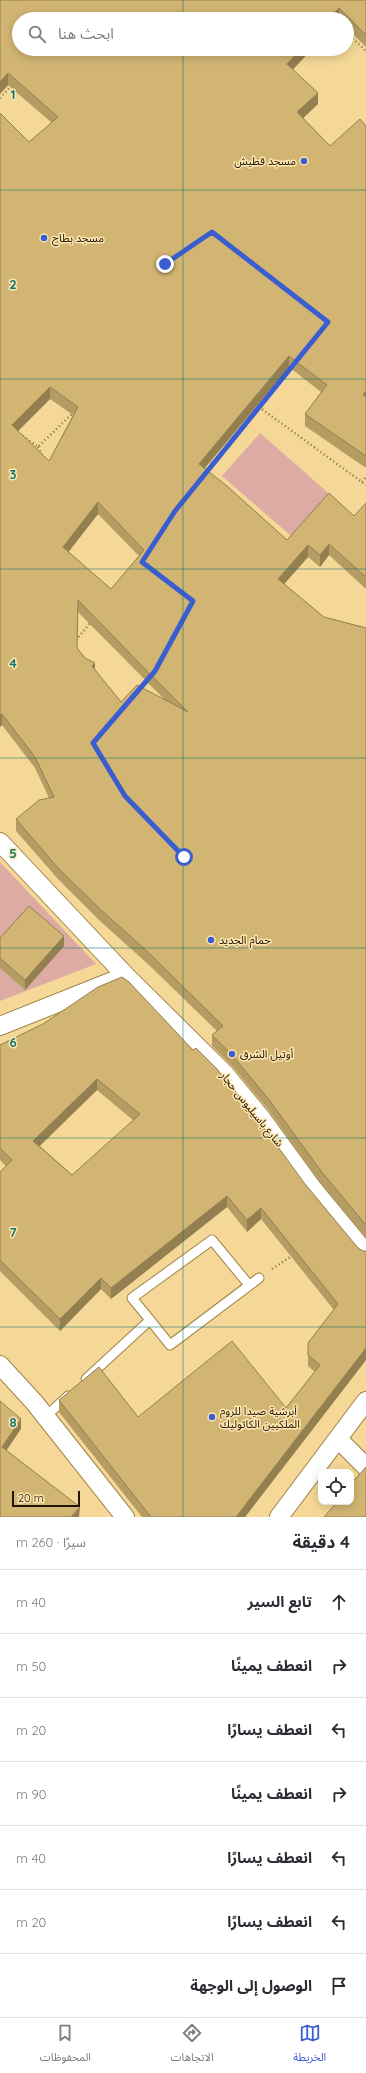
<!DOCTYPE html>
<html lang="ar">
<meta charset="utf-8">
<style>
:root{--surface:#fff;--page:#f7f7f7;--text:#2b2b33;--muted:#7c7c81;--line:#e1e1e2;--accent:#3a5ecf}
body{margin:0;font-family:Quicksand,"Noto Sans Arabic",sans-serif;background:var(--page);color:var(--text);direction:rtl}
.controls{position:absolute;right:12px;bottom:12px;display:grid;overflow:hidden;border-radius:8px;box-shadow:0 2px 10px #0003}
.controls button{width:36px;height:36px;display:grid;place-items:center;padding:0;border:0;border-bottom:1px solid var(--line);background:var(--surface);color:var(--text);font:20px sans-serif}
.scale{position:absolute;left:12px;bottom:10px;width:68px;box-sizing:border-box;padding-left:4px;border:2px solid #211600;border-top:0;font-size:11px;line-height:14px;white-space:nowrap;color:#211600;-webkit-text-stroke:3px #fde6b2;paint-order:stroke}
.stop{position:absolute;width:12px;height:12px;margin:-9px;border:3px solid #3a5ecf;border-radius:50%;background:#fff}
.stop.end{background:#3a5ecf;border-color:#fff;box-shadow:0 1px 4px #0008}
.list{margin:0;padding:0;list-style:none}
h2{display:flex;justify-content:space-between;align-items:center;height:52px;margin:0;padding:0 16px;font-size:17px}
h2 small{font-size:13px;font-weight:400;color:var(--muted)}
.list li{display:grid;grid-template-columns:26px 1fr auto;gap:12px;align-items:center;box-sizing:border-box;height:64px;padding:0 16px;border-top:1px solid var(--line)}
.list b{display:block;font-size:15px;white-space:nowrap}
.list em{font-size:13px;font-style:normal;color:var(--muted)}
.icon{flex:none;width:22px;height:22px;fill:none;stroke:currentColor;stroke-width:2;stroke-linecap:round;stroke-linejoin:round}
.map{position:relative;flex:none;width:366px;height:1517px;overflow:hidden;direction:ltr}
.search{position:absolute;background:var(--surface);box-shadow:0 2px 10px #0003;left:12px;right:12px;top:12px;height:44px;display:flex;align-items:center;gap:10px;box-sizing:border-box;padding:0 14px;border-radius:22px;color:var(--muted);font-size:15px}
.sheet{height:500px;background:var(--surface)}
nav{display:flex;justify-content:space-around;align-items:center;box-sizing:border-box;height:56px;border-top:1px solid var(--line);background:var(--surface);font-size:11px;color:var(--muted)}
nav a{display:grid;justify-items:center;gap:2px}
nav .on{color:var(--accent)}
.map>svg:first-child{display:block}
.green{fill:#ddaaa4}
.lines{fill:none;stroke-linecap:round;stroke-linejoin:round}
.service-casing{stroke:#9f8445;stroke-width:11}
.minor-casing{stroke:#9f8445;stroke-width:20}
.path{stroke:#826e45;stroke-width:2.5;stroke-dasharray:1 3;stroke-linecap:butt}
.service{stroke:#fff;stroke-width:9}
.minor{stroke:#fff;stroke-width:18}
.wall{fill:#b59c63;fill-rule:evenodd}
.shaded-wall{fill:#937f50}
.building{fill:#d2b573;stroke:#937f50;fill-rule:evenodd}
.route{stroke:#3a5ecf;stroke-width:5}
.grid{fill:none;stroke:#0f766e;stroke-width:1;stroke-opacity:0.55}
.poi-dot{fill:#3a5ecf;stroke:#fde6b2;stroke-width:1.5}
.labels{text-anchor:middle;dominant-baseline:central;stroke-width:3;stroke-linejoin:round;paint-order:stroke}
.poi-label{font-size:11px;fill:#211600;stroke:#fde6b2;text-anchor:start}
.street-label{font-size:11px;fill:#211600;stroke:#fde6b2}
.grid-label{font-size:13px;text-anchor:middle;font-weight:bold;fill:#0f766e;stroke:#fde6b2;stroke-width:3;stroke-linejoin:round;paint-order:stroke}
</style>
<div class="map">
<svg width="366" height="1517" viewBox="0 0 366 1517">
<rect width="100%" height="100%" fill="#f5d897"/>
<path class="green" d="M260,433L334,498L297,541L222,476Z
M0,862L96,964L0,1001Z"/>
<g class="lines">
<defs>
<path id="service" d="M150,1320L132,1298L212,1240L249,1285
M86,1379L150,1320L170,1345L259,1278
M45,1417L68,1396"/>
<path id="minor" d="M0,842L126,976L225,1074L262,1119L313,1189L366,1253
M0,1026L120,978
M0,1365L34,1402L125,1517
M338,1439L366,1467
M279,1517L366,1401"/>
</defs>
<use href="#service" class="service-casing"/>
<use href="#minor" class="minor-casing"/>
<path class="path" d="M347,33L366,51
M0,98L12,85
M259,407L366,485
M23,436L38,447L74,412
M38,447L43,457
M206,472L292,366
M362,482L366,477
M76,640L91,622
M139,689L148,680
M272,1269L292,1256"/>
<use href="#service" class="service"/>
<use href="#minor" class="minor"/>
</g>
<path class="wall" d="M0,0H366V47L347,28V19H19L312,49L293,69L318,104L303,118L330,146L366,126V468L305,426V414L321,392L289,367L205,468L287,540L354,516L366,503V589L329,555L320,567L308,557L284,584L324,617L366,628V1237L321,1183L270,1112L233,1067L212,1046V1035L217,1031L150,966L99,920L58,879L16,831V819L49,798L35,768L2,725L0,727V113L29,142L52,123L8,85L0,94ZM50,399L73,415L49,461L18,431ZM98,514L139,556L111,589L68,552ZM78,612L164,699L121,702L77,648Z
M0,938L64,946L25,990L0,968Z
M43,1024L305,1184L358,1248L363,1251H366V1360L245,1517H142L59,1412V1400L138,1417L286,1408L315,1372L308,1366V1343L334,1310L261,1219L247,1232L227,1207L111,1299L101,1289L60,1331L0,1271V1172L6,1166L0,1160V1045ZM97,1090L134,1121L72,1175L40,1146Z"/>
<path class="shaded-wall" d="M339,8V19H329Z
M301,49H312L287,76V64Z
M8,73V85L0,94V82Z
M318,93V104L297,124V112Z
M289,356V367L199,475V464Z
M50,387V399L12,437V425Z
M366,391V402L363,395Z
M98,502V514L63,559V547Z
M329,544V555L320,567V555Z
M308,545V557L278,591V579Z
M95,663V675L92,666Z
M2,714V725L0,727V715Z
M64,936V946L25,990V980Z
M97,1079V1090L33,1152V1141Z
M227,1196V1207L111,1299V1288Z
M261,1208V1219L247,1232V1220Z
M101,1278V1289L60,1331V1319Z
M366,1348V1360L245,1517H236Z
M21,1419V1429L2,1457V1447Z
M80,1507L79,1517H71Z"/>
<path class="building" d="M0,0H366V35L339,8L329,19H19V49H301L287,64L318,93L297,112L330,146L360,119L366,126V391L363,395L366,397V456L305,414L327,385L289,356L199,464L227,486L287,540L329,493L354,516L366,503V577L329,544L320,555L308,545L278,579L324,617L366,628V1225L321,1171L270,1101L233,1056L212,1035L223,1026L150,954L99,908L58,868L16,819L39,800L54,797L35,757L2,714L0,715V113L29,142L58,117L8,73L0,82ZM50,387L78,407L49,461L12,425ZM98,502L144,550L111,589L63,547ZM78,600L148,672L188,712L137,685L121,702L92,666L95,663L85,658L77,648Z
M29,906L64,936L25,980L0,958V938Z
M122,977L129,982L193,1050L196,1048L217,1069L254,1114L305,1184L358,1248L363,1251H366V1348L236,1517H151L59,1400L99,1367L138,1417L232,1341L286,1408L320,1365L308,1355V1343L338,1304L261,1208L247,1220L227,1196L111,1288L101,1278L60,1319L0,1260V1172L12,1160L0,1148V1045L43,1024L98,987ZM97,1079L140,1114L72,1175L33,1141Z
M0,1401L21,1419L2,1447L80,1507L71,1517H0Z
M366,1467V1517H324L337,1502H351V1484L365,1468Z"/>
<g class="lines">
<path class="route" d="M165,264L212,232L328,322L175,511L142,562L193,601L155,671L93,743L125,796L184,857"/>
</g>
<path class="grid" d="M183,0V19M183,49V1517M0,190H366M0,379H366M0,569H366M0,758H366M0,948H366M0,1138H366M0,1327H366"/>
<g class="poi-dot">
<circle cx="304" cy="161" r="4"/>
<circle cx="44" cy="238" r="4"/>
<circle cx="211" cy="940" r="4"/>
<circle cx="232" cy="1054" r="4"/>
<circle cx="212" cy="1417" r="4"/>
</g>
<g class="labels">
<g class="poi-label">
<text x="296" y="161" text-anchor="end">مسجد قطيش</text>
<text x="52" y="238">مسجد بطاح</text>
<text x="219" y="940">حمام الجديد</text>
<text x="240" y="1054">أوتيل الشرق</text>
<text x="220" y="1411">أبرشية صيدا للروم<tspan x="220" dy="13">الملكيين الكاثوليك</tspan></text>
</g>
<g class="street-label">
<text transform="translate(252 1109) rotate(51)">شارع باسيليوس حجار</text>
</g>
</g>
<g class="grid-label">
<text x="13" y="99">1</text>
<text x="13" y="289">2</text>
<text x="13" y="479">3</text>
<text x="13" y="668">4</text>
<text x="13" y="858">5</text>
<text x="13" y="1047">6</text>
<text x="13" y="1237">7</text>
<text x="13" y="1427">8</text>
</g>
</svg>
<div class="controls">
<button><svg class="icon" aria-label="locate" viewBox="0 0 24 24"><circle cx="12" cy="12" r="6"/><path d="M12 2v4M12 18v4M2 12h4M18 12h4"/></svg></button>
</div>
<div class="scale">20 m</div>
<div class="stop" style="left:184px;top:857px"></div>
<div class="stop end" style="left:165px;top:264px"></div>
<div class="search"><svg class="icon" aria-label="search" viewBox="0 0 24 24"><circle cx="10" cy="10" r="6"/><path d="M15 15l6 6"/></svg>ابحث هنا</div>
</div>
<section class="sheet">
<h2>4 دقيقة<small>سيرًا · 260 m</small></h2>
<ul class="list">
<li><svg class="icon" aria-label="ahead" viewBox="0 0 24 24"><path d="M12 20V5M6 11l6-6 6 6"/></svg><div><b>تابع السير</b></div><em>40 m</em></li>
<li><svg class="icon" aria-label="right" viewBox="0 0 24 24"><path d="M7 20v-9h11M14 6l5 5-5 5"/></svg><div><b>انعطف يمينًا</b></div><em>50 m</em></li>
<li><svg class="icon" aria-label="left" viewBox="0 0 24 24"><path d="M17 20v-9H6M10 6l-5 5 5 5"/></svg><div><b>انعطف يسارًا</b></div><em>20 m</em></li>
<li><svg class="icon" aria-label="right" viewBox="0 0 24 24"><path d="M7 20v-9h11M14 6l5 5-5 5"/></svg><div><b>انعطف يمينًا</b></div><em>90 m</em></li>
<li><svg class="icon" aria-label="left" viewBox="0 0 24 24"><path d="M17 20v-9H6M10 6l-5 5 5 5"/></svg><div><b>انعطف يسارًا</b></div><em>40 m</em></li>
<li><svg class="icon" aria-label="left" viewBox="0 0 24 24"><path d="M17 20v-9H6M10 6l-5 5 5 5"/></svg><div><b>انعطف يسارًا</b></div><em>20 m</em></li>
<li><svg class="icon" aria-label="arrive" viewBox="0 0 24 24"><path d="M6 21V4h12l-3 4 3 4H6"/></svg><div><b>الوصول إلى الوجهة</b></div></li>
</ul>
</section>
<nav>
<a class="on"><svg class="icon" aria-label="map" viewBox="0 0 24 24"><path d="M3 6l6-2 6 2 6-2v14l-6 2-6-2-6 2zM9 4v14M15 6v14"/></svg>الخريطة</a>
<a><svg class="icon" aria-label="directions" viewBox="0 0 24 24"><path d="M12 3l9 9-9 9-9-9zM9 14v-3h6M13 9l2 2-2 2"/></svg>الاتجاهات</a>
<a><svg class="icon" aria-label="saved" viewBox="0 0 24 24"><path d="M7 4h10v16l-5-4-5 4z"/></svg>المحفوظات</a>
</nav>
